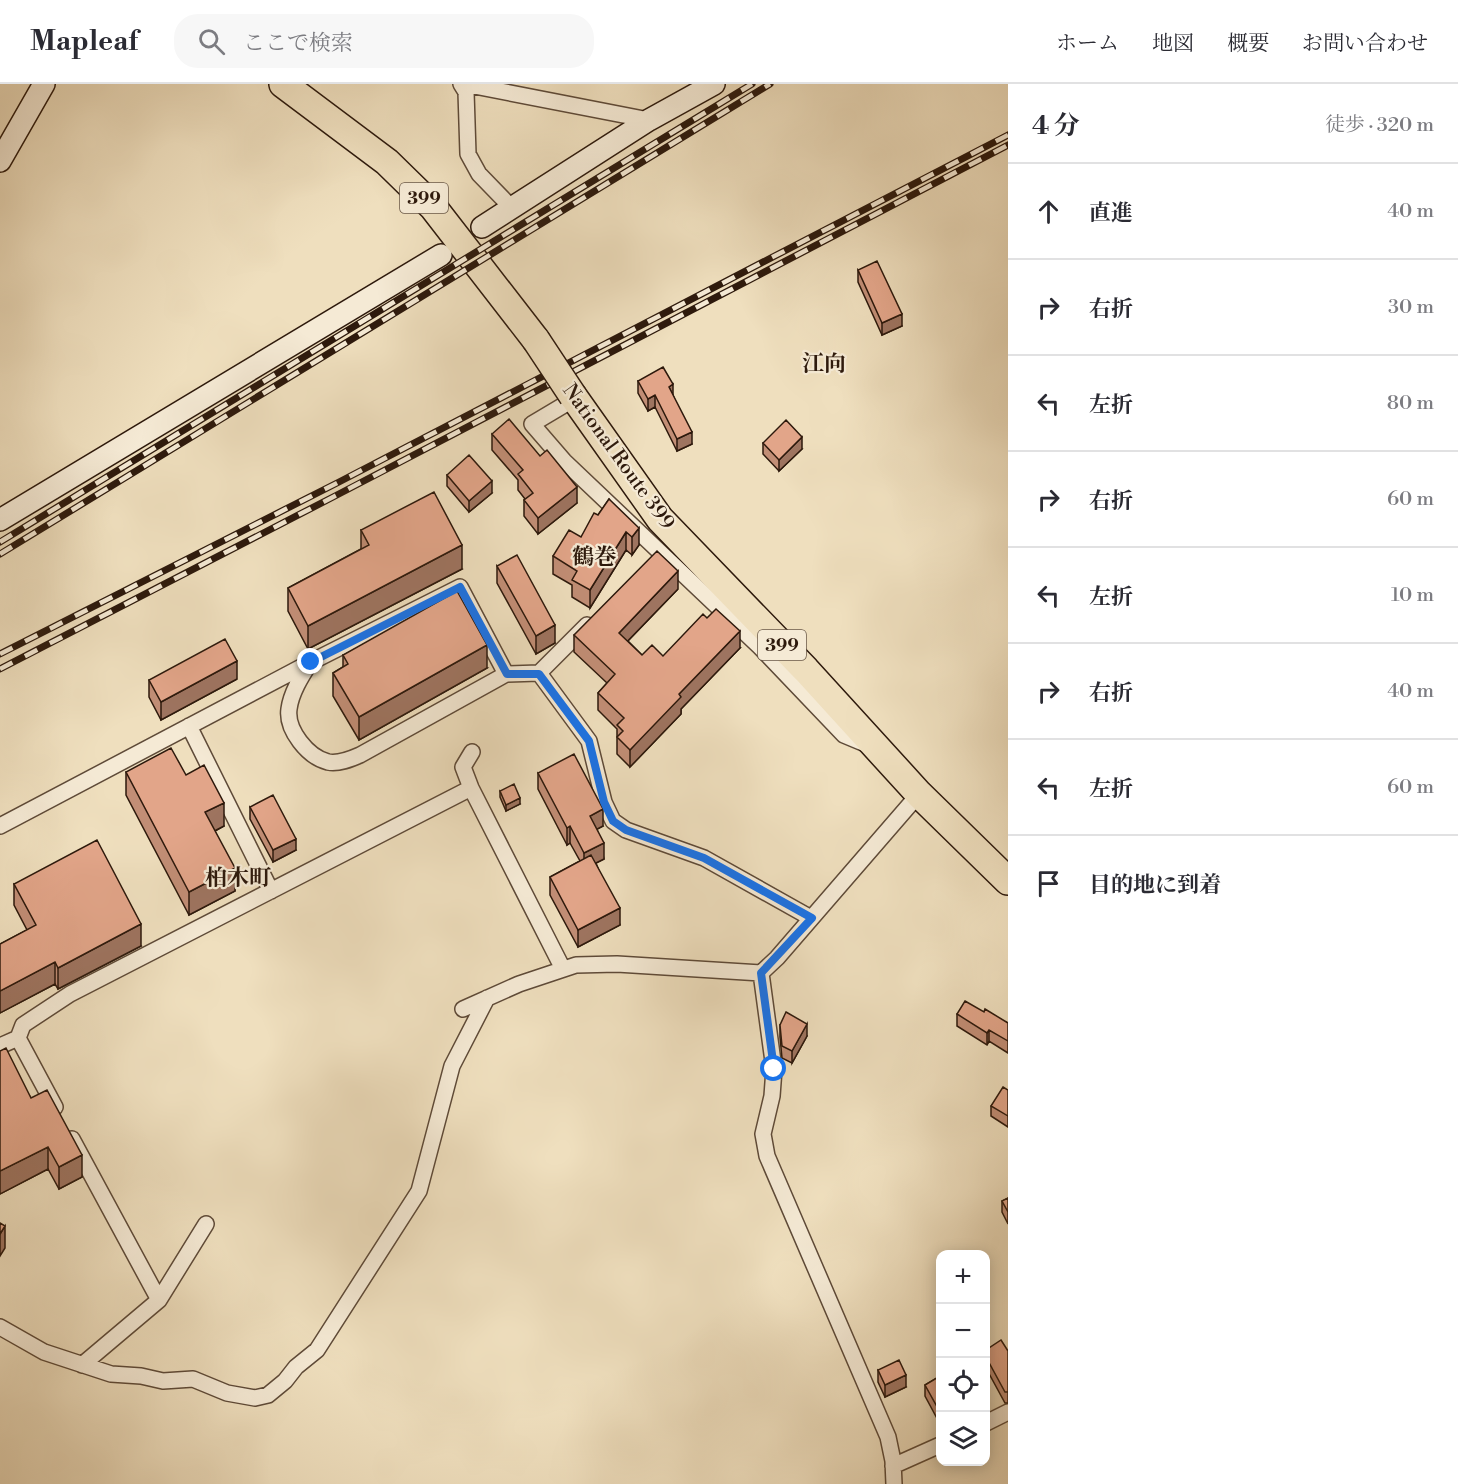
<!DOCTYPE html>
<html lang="ja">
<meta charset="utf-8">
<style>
:root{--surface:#fff;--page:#f7f7f7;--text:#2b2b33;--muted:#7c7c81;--line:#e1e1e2}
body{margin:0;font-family:"Libre Bodoni","Noto Serif JP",serif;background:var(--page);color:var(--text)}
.controls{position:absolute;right:18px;bottom:18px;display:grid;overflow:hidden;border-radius:12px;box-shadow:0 3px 15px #0003}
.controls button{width:54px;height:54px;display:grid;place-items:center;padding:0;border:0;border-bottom:2px solid var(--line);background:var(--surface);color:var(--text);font:30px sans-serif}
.stop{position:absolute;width:18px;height:18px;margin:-14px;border:4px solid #1a73e8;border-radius:50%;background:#fff}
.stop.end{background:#1a73e8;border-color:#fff;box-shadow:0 2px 6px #0008}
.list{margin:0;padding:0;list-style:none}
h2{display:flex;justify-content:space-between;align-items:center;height:78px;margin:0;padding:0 24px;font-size:26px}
h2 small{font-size:20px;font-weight:400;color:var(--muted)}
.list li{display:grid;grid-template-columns:39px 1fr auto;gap:18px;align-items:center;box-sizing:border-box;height:96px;padding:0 24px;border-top:2px solid var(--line)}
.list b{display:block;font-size:22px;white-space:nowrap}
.list em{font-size:20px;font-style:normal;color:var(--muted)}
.icon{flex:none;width:33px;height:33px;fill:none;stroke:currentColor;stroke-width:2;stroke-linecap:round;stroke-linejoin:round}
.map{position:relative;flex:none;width:1008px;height:1400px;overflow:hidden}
header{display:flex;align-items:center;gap:36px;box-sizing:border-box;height:84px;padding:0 30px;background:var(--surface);border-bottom:2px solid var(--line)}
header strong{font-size:28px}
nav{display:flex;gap:33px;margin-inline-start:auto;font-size:21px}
.search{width:420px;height:54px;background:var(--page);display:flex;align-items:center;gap:15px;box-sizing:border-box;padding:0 21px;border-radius:24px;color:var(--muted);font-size:22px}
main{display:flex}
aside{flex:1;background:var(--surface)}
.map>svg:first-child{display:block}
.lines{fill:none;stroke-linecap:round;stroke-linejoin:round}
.street-casing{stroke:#5e4a38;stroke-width:18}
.secondary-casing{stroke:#2d190c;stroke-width:24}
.highway-casing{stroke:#2d190c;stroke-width:30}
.street{stroke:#f5ead5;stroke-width:15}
.secondary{stroke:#f5ead5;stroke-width:21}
.highway{stroke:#efdfbe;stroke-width:27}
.rail-casing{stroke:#2d190c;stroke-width:7}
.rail{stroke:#f5ead5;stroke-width:4.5;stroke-dasharray:14;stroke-linecap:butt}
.highway-bridge-casing{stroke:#2d190c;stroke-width:30;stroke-linecap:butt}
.highway-bridge{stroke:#efdfbe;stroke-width:27}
.wall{fill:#c28e76;stroke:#2d190c;stroke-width:1.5}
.shaded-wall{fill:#9e7460;stroke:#2d190c;stroke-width:1.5}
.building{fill:#e2a589;stroke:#2d190c;stroke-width:1.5}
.route{stroke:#1a73e8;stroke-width:8}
.labels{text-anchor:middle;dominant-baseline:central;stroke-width:4.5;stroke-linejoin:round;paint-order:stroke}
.shield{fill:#f5ead5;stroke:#695848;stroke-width:1.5}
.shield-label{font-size:18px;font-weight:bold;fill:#2d190c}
.street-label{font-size:20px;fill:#2d190c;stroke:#f5ead5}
.quarter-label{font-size:22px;font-weight:bold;fill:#2d190c;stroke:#f5ead5}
</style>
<header>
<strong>Mapleaf</strong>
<div class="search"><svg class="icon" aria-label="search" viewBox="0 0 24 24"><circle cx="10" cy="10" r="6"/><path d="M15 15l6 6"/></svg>ここで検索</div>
<nav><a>ホーム</a><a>地図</a><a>概要</a><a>お問い合わせ</a></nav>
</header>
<main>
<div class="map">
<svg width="1008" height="1400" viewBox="0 0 1008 1400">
<rect width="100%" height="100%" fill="#efdfbe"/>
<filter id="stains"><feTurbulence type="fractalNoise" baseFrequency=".00333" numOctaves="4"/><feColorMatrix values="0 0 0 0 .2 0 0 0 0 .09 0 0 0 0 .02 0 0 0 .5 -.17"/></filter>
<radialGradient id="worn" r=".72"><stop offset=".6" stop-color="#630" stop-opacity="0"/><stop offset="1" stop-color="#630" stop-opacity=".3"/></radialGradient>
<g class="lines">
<defs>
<path id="street" d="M461,0L466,8L468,70L479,90L511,123
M464,0L649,36
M574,315L532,340L564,377L760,563L844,651L868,661
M310,579C301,593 291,609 289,625C286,646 308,673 328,678C339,680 351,675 360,671L499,594L506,590L539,589L587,541
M539,589L589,657L604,718L613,737L626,746L704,774L811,834
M189,642L271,807
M472,668L463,683L471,704L563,885
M0,742L311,578L460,503L506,590
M761,889L774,985L772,1012L763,1050L767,1072L888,1353L893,1377L894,1400
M463,925L519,900L576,881L617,880L761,889L777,874L919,710
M0,962L18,954
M55,1023L18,954L23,941L70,910L471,704
M72,1055L159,1216
M0,1243L44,1268L111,1290L141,1292L163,1297L193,1295L227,1309L255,1314L268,1311L285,1297L296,1283L317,1266L419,1107L452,982L487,914
M82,1281L159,1216L206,1140
M986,1339L1008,1328
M893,1382L940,1361"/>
<path id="secondary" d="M0,77L44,0
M482,143L649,36L714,0
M0,436L441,171"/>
<path id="highway" d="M283,0L387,78L433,123L536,256
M573,312L660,435L806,586L919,710L1008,797"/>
</defs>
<use href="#street" class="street-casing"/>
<use href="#secondary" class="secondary-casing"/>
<use href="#highway" class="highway-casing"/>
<use href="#street" class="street"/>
<use href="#secondary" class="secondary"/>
<use href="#highway" class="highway"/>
<defs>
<path id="rail" d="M0,458L752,0
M0,470L770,0
M0,570L339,398L1008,51
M0,585L335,412L1008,61"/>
</defs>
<use href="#rail" class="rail-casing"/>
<use href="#rail" class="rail"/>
<defs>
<path id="highway-bridge" d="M536,256L573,312"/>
</defs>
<use href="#highway-bridge" class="highway-bridge-casing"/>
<use href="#highway-bridge" class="highway-bridge"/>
</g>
<path class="wall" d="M858,186L902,242L882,251L858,198Z
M638,297L673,311L692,360L677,367L655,323L648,327L638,309Z
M492,350L577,419L538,450L524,432V416L525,415L518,406V396L492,366Z
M763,359L802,365L779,387L763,370Z
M447,391L492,409L469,428L447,402Z
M609,415L639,461L632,471L626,466L590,524L572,513V501L553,490V472L581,453L598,431Z
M361,446L462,485L308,565L288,527V504L361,465Z
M497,482L555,559L536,570L497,499Z
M678,505L628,557L642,571L663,572L740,564L681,625V630L630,683L617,670V645L598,626V609L607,599L574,568V551Z
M343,571L487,584L359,656L333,612V589L343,583Z
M237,595L161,636L149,613V596Z
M126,688L186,691L224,742L215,747L235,807L189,831L126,711Z
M538,689L603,742L597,745L604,775L596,779L620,841L578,863L550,811V793L580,777L570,759L567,761L538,705Z
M500,707L520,720L506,727L500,713Z
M250,723L296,766L273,778L250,735Z
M14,800L141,862L58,905L55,900L0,929V860L27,846L14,821Z
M984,928L1008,939V969L989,957L987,961L957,942V930Z
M780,941L807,952L792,979L782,974L780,953Z
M0,967L31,1014L82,1093L59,1105L48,1085L0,1110Z
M1008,1006V1043L991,1032V1022Z
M1008,1114V1140L1002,1128V1117Z
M986,1266L1008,1267V1319H1005L986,1284Z
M878,1286L906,1303L885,1313L878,1298Z
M940,1292V1340L925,1312V1301Z"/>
<path class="shaded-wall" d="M902,230V242L882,251V239Z
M673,300V312L669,303Z
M655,311V323L648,327V315Z
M692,348V360L677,367V355Z
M802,353V365L779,387V376Z
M492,397V409L469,428V417Z
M577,403V419L538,450V434Z
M639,444V461L632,471V453Z
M626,448V466L590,524V506Z
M462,461V485L308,565V542Z
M678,487V505L619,566V549Z
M555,541V559L536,570V552Z
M740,547V564L681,625V630L630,683V666L679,610Z
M487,561V584L359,656V633Z
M237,577V595L161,636V618Z
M520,714V720L506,727V721Z
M224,719V742L205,752V728Z
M603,725V742L590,749V732Z
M570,742V759L567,761V744Z
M296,755V766L273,778V766Z
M604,759V775L584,785V769Z
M235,784V807L189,831V808Z
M620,824V841L578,863V846Z
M141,840V862L58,905V884Z
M55,878V900L0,929V907Z
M807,940V952L792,979V967Z
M989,946V957L987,961V949Z
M48,1063V1085L0,1110V1087Z
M82,1071V1093L59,1105V1083Z
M5,1142V1164L0,1172V1150Z
M906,1291V1303L885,1313V1301Z"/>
<path class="building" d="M877,177L902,230L882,239L858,186Z
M663,283L673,300L669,303L692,348L677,355L655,311L648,315L638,297Z
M509,335L540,372L547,366L577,403L538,434L524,416L533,409L518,390L523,386L492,350Z
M786,336L802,353L779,376L763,359Z
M469,371L492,397L469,417L447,391Z
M434,408L462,461L308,542L288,504L369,461L361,446Z
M609,415L639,444L632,453L626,448L590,506L572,496L577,487L553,472L569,446L581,453L594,429L598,431Z
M657,467L678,487L619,549L642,571L652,561L663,572L703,530L707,534L716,525L740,547L679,610L681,613L630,666L617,653L623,647L617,641L624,634L598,609L615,590L574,551Z
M517,471L555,541L536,552L497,482Z
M457,507L487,561L359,633L333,589L348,580L343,571Z
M225,555L237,577L161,618L149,596Z
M171,664L186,691L204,681L224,719L205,728L235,784L189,808L126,688Z
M574,670L603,725L590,732L604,759L584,769L570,742L567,744L538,689Z
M514,700L520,714L506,721L500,707Z
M273,711L296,755L273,766L250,723Z
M97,756L141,840L58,884L55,878L0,907V860L36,841L14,800Z
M591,771L620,824L578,846L550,793Z
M965,917L984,928L985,925L1008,939V957L989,946L987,949L957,930Z
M786,928L807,940L792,967L782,962L780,941Z
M6,964L31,1014L47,1006L82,1071L59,1083L48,1063L0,1087V967Z
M1003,1003L1008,1006V1032L991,1022Z
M1008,1114V1128L1002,1117Z
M0,1139L5,1142L0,1150Z
M1001,1256L1008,1267V1308H1005L986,1273V1266Z
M899,1276L906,1291L885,1301L878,1286Z
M940,1292V1328L925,1301Z"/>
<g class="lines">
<path class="route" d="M311,578L460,503L507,590H539L589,657L604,718L613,737L626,746L704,774L812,834L761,889L774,985"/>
</g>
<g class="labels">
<g class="shield">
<rect x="400" y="99" width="48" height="30" rx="4.5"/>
<rect x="758" y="546" width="48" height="30" rx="4.5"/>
</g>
<g class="shield-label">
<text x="424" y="114">399</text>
<text x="782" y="561">399</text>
</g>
<g class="street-label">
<text transform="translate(618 373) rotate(54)">National Route 399</text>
</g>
<g class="quarter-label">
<text x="824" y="280">江向</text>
<text x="594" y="473">鶴巻</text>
<text x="238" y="794">柏木町</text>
</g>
</g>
<rect width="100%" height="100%" filter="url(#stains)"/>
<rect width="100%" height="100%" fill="url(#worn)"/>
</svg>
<div class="controls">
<button>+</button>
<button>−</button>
<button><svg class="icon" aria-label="locate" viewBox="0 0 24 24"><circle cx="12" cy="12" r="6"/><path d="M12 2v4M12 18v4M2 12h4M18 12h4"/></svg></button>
<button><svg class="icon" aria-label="layers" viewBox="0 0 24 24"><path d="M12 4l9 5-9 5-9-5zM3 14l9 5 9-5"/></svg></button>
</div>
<div class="stop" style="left:774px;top:985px"></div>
<div class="stop end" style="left:311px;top:578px"></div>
</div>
<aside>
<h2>4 分<small>徒歩 · 320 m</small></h2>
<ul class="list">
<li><svg class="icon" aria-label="ahead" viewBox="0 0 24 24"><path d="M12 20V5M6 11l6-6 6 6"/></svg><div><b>直進</b></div><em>40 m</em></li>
<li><svg class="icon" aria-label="right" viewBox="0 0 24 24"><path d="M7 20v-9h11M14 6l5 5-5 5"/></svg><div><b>右折</b></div><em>30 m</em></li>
<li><svg class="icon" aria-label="left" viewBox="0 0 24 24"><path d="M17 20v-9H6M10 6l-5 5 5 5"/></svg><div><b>左折</b></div><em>80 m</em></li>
<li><svg class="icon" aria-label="right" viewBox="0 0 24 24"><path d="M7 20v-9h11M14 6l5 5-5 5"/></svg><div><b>右折</b></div><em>60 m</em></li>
<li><svg class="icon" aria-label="left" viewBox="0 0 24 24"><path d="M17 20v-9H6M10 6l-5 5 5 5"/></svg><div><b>左折</b></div><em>10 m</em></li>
<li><svg class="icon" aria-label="right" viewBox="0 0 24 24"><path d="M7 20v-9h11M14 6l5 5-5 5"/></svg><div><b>右折</b></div><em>40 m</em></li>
<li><svg class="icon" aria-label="left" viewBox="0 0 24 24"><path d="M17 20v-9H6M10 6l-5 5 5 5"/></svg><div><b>左折</b></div><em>60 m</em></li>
<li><svg class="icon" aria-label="arrive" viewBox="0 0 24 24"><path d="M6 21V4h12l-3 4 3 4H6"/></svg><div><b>目的地に到着</b></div></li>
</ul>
</aside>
</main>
